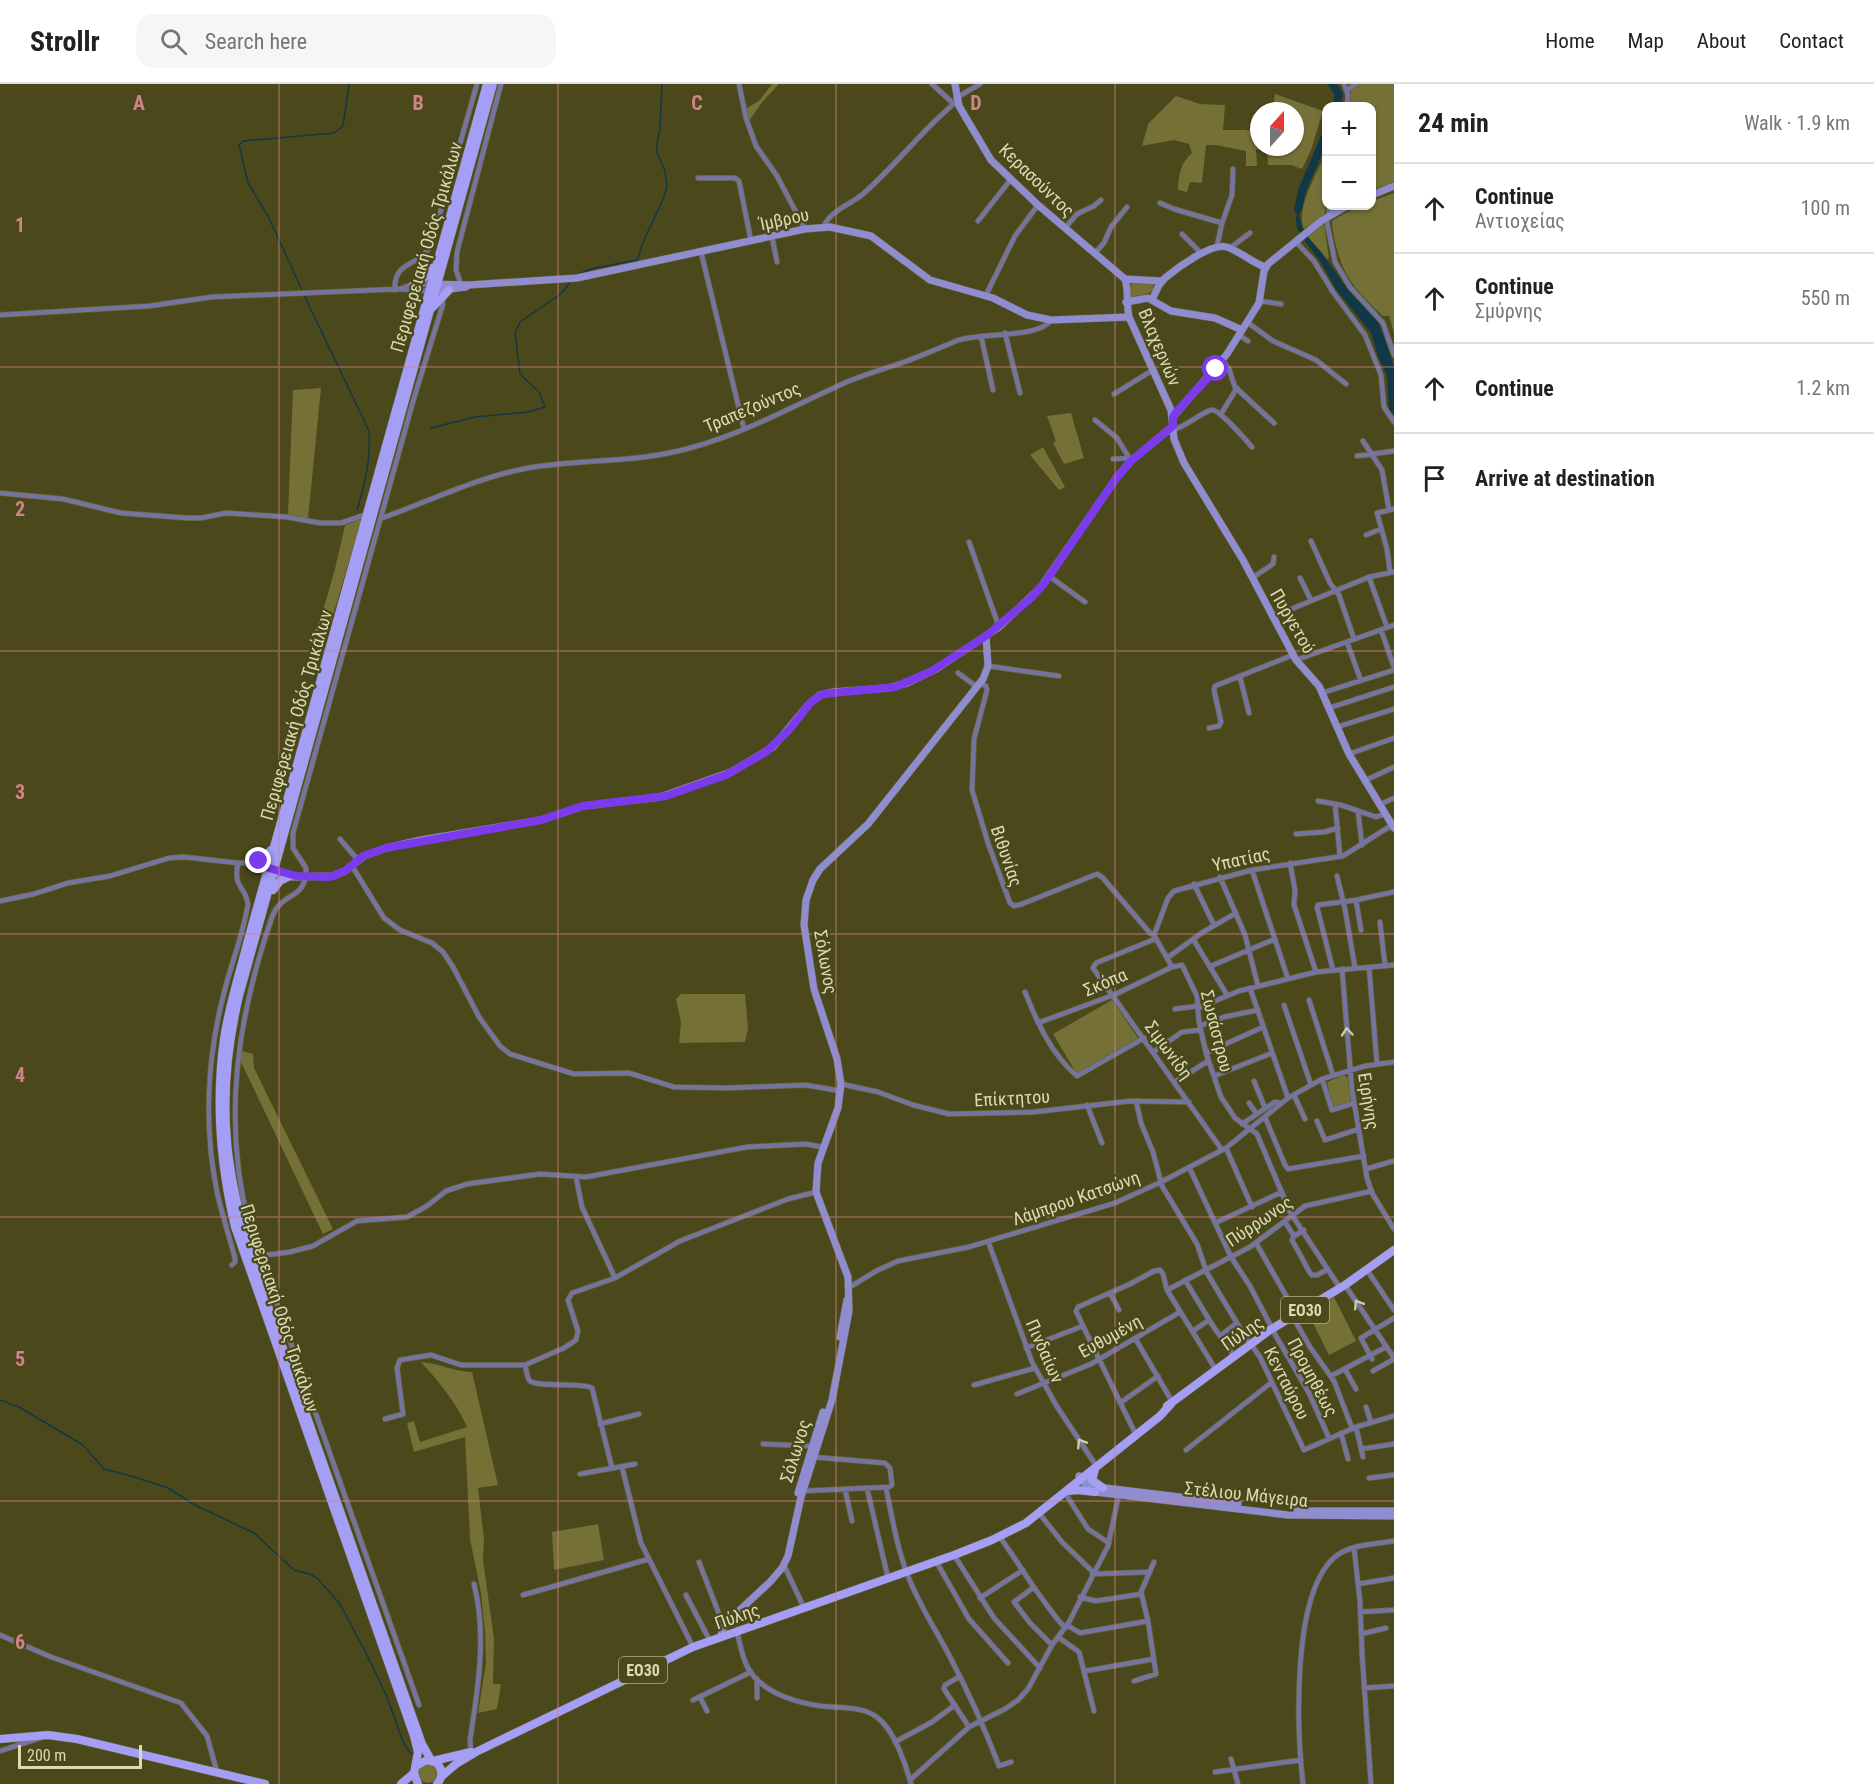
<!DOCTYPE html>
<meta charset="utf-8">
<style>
:root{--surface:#fff;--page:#f6f6f6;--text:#222;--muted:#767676;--line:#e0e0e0}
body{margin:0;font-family:"Roboto Condensed",sans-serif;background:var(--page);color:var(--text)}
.controls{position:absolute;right:18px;top:18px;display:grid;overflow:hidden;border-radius:12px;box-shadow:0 2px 4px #0004}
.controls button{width:54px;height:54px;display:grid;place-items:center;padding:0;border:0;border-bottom:2px solid var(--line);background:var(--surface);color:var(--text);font:30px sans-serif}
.compass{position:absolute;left:1250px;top:18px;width:54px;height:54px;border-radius:50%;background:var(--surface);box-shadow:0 2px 4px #0004;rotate:21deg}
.scale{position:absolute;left:18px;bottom:15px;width:124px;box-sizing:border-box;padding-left:6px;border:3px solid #dbdab1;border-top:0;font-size:16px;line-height:21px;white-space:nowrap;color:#dbdab1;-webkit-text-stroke:4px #4b481b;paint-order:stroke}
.stop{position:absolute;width:18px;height:18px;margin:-14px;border:4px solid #7c3aed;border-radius:50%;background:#fff}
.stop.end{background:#7c3aed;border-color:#fff;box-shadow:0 2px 6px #0008}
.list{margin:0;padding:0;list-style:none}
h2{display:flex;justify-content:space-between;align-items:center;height:78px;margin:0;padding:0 24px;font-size:26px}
h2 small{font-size:20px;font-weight:400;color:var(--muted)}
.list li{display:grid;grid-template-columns:39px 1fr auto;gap:18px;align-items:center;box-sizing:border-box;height:90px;padding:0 24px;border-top:2px solid var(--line)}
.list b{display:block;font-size:22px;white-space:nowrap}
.list p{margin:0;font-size:20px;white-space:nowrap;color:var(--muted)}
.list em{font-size:20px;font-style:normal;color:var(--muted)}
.icon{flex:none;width:33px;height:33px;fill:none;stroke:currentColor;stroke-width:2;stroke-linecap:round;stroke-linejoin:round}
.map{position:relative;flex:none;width:1394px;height:1700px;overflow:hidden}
header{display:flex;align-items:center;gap:36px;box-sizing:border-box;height:84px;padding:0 30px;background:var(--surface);border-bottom:2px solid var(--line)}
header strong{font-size:28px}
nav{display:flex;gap:33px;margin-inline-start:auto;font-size:21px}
.search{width:420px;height:54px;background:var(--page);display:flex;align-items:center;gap:15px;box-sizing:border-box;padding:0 21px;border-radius:18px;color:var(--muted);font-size:22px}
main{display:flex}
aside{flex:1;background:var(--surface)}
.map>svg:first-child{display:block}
.green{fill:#747036}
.water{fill:#103847}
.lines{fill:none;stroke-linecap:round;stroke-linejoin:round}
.stream{stroke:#103847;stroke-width:1.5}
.river{stroke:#103847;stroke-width:8}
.street-casing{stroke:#686539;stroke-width:6}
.secondary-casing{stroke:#686539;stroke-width:8}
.primary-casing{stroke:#686539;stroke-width:9}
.street{stroke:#75749e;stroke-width:4.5}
.secondary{stroke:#8f8ccf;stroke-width:7}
.primary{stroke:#a49ef4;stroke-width:8}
.oneway{stroke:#cccbae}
.route{stroke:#7c3aed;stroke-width:8}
.grid{fill:none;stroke:#d0838a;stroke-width:1.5;stroke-opacity:0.55}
.labels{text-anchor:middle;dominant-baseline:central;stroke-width:4.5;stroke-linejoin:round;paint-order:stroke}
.shield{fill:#4b481b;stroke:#b0ae84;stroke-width:1.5}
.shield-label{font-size:16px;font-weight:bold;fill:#dbdab1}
.street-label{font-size:18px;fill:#dbdab1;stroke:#4b481b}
.grid-label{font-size:20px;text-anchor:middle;font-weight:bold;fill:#d0838a;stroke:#4b481b;stroke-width:4.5;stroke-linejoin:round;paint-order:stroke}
</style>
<header>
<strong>Strollr</strong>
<div class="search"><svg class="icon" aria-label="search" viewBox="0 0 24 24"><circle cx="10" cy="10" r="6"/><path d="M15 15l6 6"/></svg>Search here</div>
<nav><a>Home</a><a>Map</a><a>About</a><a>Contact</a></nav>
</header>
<main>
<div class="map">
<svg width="1394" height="1700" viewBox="0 0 1394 1700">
<rect width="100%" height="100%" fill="#4b481b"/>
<path class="green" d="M772,0H779L763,17L749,37L745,25L759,17Z
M1359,0H1394V98L1372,106V22H1349L1351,7Z
M1275,10L1323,27L1311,66L1302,85L1291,81H1268L1267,67L1256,65L1257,82H1246V67L1216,61H1206L1202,99L1190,98L1187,108L1178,106C1179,90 1180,80 1192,69L1189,60L1174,56L1142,62L1148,40L1176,12L1200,20L1225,21L1223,46H1259V63H1295V27H1273Z
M1326,68L1325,130L1304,145C1295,124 1318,88 1326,68Z
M1394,109V249L1389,232H1383C1350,201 1339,187 1332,141V137C1345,129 1356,122 1372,122V117Z
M1324,140L1329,174L1327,175L1307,152Z
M1132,197H1155L1152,208L1132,214L1129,211Z
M321,304L308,435L288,431L293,306Z
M1071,329L1084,374L1064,380L1053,359L1056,357L1047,332Z
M1043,363L1065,403L1059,406L1030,371Z
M358,435H361V437L323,565L315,546L322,530L335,485L345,441L354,438Z
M681,910H745L748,945L745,958L679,959L681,938L676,915Z
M1112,916L1138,954L1077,990L1053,950Z
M242,967L253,970L254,984L333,1145L323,1150L240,976Z
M1344,991L1348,994L1351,1019L1333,1025L1327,998Z
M1334,1213L1356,1257L1329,1271L1308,1229Z
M421,1278C439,1279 454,1288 472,1288L498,1401L478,1404L484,1455L483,1476L494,1555L493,1600H501L497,1625L478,1629L486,1579L485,1548L481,1509L470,1455L465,1353L414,1368L407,1339L414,1337L420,1358L467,1343C456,1318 439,1298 421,1278Z
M598,1440L604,1476L554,1486L552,1448Z
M418 1689a10 10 0 1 1 20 0a10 10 0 1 1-20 0Z"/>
<path class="water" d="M1298,125L1302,143L1307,152L1321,168L1349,207L1379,239L1394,282V331L1389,325L1387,291L1378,272L1371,249L1335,204L1322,180L1305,157L1297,144L1296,135Z"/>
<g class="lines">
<path class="stream" d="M575,191L595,184L637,176L644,156L664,113L667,103L665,87L657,69V59L660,45L662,0
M302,206L268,132L248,99L239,61L243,57L334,49L343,42L349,0
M304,211L369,347C371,373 365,401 357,426
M431,344L475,333L528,328L545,323L539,308L520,290L515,249L520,238L561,210L571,197
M0,1316L19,1323L83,1361L104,1385L131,1392L168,1404L193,1420L254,1449L294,1486L310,1490L318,1495L340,1520L367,1571L387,1613L403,1658L411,1670"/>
<path class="river" d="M1332,0L1339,10L1336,22
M1298,125L1302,107L1326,50"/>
<defs>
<path id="street" d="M739,0L746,34L756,62L777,92L805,145
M932,0L954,20
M1344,0L1348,11L1347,22
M1347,6L1356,0
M956,14L980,0
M698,94H735L739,97L751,157
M1160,119L1174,125L1222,139
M1329,132V122
M1326,134L1335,178L1350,203L1383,239L1394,271
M978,137L1011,95
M824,142C830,127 851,120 863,110C896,81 923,45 957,17
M1065,144L1077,130L1094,122L1101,116
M1182,150L1202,170
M772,153L777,178
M1295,157L1314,177L1333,208L1365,251L1381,291L1384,323L1394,338
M1217,162L1222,139L1232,111L1233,85
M1230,164L1250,149
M701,168L744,345
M1095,169L1104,159L1111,143L1127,123
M461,200L456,186L457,168L501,0
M400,205L408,202L429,200
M395,206C393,176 420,183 431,161L477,0
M986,211L1015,152L1038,121
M1260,217L1281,220
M0,231L149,222L212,213L399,205L427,207
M1247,238L1273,257L1316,276L1346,300
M1005,249L1020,309
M1239,251L1248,257
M981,252L993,306
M1223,277L1229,285L1235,303L1274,339
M1114,310L1153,286
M1221,330L1237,304
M1095,336L1117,354L1131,377
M1173,346C1187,342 1202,328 1211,326C1218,324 1246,356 1252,363
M1363,357L1382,386L1389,426
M1357,372L1394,367
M1113,375L1129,374
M0,409L63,415L121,429L187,434H201L226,429L287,433L320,439H341L367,430
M382,434C430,417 478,393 528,384C582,375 637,379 690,364C746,349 797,320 849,297C866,290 884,285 901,279C919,273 937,265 956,257C978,248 1039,255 1051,236
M1366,451L1381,445
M1311,457L1330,499L1339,511L1354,555
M969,458L999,543
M1390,488L1387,465L1377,429L1394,425
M1049,492L1085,518
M1369,493L1387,543
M1252,494L1273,480L1274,473
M1300,494L1311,516
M1272,533L1369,493L1394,488
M1381,546L1394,583
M1347,558L1361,597
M1296,576L1394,541
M988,582L1059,592
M958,589L977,603
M1240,593L1249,629
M980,599L986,602L987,606L974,655L972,706L988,759L1010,819L1014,822L1022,820L1097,790L1102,793L1150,849L1154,851
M1322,609L1394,586
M1329,624L1394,603
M1337,643L1394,625
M1209,644L1219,642L1221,638L1214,606L1215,602L1293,571
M1349,670L1394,654
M1364,697L1394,683
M1318,717L1341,721L1376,733L1385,730
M1335,720L1340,772
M1379,721L1394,714
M1358,727L1362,761
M1296,750L1324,748L1338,744
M340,755L358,776
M1290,779L1295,806L1294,821L1316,888
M248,781L266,788
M352,782L384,834L400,846L432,859L443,868L453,883L479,933L500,962L510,970L574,990L629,989L674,1003L727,1004L805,1001L841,1007
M1252,786L1288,895
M1337,792L1345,825L1355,884
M1220,793L1245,851L1258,902
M1194,800L1214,841
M1356,816L1361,846
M0,817L34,810L68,799L110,792L169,774L184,773L238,779H252L268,783
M1380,838L1385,882
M1155,855L1096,879L1093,884L1222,1066
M1193,855L1227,911
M1167,874L1203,848L1236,829
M1211,882L1275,855
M1172,883L1154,851L1168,814L1174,807L1252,786L1343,772L1392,741
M1369,883L1377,980
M1342,885L1352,1006L1367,1094L1372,1109L1394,1145
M1333,886L1317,823L1318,821L1356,816L1394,808
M1250,904L1288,1014
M1025,908C1037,938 1051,970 1077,992L1144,954
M1309,916L1333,991
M1284,921L1311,1001
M1198,924L1239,907L1316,888L1394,881
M1175,925L1198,922
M1038,939L1116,910L1172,883L1182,881L1197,912L1199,938L1206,969L1221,1013L1235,1034L1257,1050L1290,1128L1340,1204
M1200,942L1224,933L1258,926
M1153,968L1182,948L1200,946
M1206,969L1263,943
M1214,992L1272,969
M1322,995L1332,1026L1354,1019
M1254,997L1265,1024
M1175,998L1208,977
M841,1000L878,1008L913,1021L949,1030L1034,1028L1130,1017L1189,1018
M1294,1011L1305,1035
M1136,1017L1141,1039L1153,1068L1162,1102L1197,1160L1207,1189L1243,1249L1260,1273L1304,1366L1356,1343L1394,1332
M1249,1019L1256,1029
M1087,1021L1102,1059
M1265,1033L1285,1081L1288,1085L1364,1072
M1317,1037L1325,1056L1359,1045
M1242,1040L1275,1018L1282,1019
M1226,1064L1252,1123
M1189,1083L1231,1173L1250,1202L1276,1252L1309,1309L1329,1354
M1366,1085L1394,1077
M576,1093L582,1123L615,1194
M1285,1138L1294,1152
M1215,1139L1282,1108
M1304,1146L1294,1152L1292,1156L1310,1189L1312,1191H1317L1328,1185
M988,1157L1032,1278L1056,1321L1095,1380
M1256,1159L1297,1231
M259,1172L290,1168L313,1162L357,1137L407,1133L427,1122L446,1107L467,1100L540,1090L586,1093L747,1063L805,1060L823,1063
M232,1181L235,1178V1174C229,1152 222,1130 217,1108C204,1044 207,976 223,913C230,882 243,852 248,820C245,800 233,806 238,779
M1367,1186L1394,1226
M1185,1196L1213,1242L1234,1272
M1345,1201L1394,1274
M850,1203L876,1187L898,1177L969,1163L1115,1119L1161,1098L1226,1064L1288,1014L1322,995L1365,982L1394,978
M1167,1206L1250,1163L1305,1122L1372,1107
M1110,1209L1119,1226
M1293,1233L1310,1263L1334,1297L1352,1344
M1193,1247L1209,1236
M1220,1252L1237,1239
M1135,1254L1173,1319
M1026,1264L1083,1242
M1372,1275L1361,1254L1394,1234
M525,1281C526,1285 527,1292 529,1296C534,1304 582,1298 592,1304L612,1384
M1345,1285L1356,1305
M1373,1287L1394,1275
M1331,1292L1386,1263
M974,1301L1035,1284
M1017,1310L1091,1280L1180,1228
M1120,1319L1158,1292
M1366,1323L1371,1338
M385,1335L403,1330L397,1284L400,1276L431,1271L461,1281H525L564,1264L576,1256L578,1247L568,1216L572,1209L615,1194L680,1157L788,1115L816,1108
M600,1340L639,1330
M1356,1343L1363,1373
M1341,1349L1348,1375
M1136,1351L1083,1242L1076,1227L1078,1223L1130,1200L1154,1187L1160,1186L1163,1190L1167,1206L1216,1286
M763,1360L812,1362
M1361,1365L1394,1360
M1186,1366L1272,1298
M622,1383L641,1459L693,1563
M580,1390L635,1380
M1369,1394L1394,1391
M867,1404L888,1494
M886,1404C892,1433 897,1464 908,1492C919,1521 936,1546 950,1573C969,1609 985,1645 999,1682L1011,1678
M845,1405L852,1437
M803,1407L889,1403L892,1401L890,1384L885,1379L813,1373
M1065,1409L1088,1445L1109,1459
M1039,1429L1062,1458L1093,1488
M1000,1453C1022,1484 1040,1516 1065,1544
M1354,1464L1360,1517L1362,1569L1371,1700
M954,1471L994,1534L1040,1584
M936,1477L969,1535L1008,1579
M699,1478L724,1543
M784,1481L804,1524
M1092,1490L1150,1488
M1358,1500L1394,1494
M1034,1503L1014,1518L1030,1539L1052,1561
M523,1511L649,1475
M686,1511L710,1557
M1080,1513L1096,1517L1141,1510
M980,1514L1023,1486
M1360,1528L1394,1526
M1067,1541L1080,1549L1148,1537
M737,1548C740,1560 742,1573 748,1584C763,1611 805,1622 834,1623C848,1624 866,1624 878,1634C894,1646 906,1681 911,1700
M1361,1550L1386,1544
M0,1551L51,1573L181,1619L207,1652L217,1688
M1058,1553L1079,1568L1094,1627
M1085,1587L1154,1575
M959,1593L945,1601L944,1605L969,1643
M757,1595V1614
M1134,1597L1156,1590L1148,1537L1141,1508L1154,1478
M1364,1604L1394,1602
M700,1613L707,1627
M693,1616L751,1588
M419,1621L249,1141C222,1036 237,935 272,833C281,807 307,817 306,784L293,764V749L414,314L443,220L442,214
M895,1658L932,1638L955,1621
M0,1667L40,1654
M471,1668L470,1656C478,1605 487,1551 474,1500
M1231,1675L1238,1700
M1215,1688L1301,1676
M910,1696L969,1643L1005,1625L1018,1616L1028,1605L1052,1561L1069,1538L1108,1462L1119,1410
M1303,1700C1297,1647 1291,1508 1336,1472C1352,1460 1375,1460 1394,1457"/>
<path id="secondary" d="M955,0L959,22L991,76L1038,121L1125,195
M1372,111L1394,102
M1125,195C1129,206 1126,220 1129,233L1171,326L1174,355L1184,379L1243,476L1296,576L1319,602L1349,670L1394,744
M1125,195L1161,197
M432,200L469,201L577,194L805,145L830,143L871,152L930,196L993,214L1027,231L1051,236L1129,233
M433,207L466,203
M1152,216L1159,201L1165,194C1177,184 1212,158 1227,163C1241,168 1251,178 1265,183
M1126,218L1148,214L1171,227L1215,234L1242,246
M1173,333L1227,270L1259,219L1264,187L1268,180L1321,137L1347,122
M268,788L292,793L333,792L345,787L364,772L386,764L421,756L541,736L583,722L660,713L731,688L773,663L808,621L820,611L833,608L888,604L907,599L936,585L999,543L1041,503L1117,393L1131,377L1173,342
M840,1253L847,1216
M1079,1392L1087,1403L1095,1408L1288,1431L1394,1432
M1084,1392L1091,1401L1097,1403L1238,1420
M798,1409L823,1328
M1297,1427H1394
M721,1553L722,1546L727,1538L770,1498L782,1484L788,1472L801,1413L832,1316L849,1227L848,1193L816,1108L818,1079L838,1024L841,1000L837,975L814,905L804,841L806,816L813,796L820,785L868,740L983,595L988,582L986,552"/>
<path id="primary" d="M413,201L424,194L432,184
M432,224L449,206
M252,779L263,775L271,766
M273,806L280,797L288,793
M1167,1322L1270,1246L1345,1201L1394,1166
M1095,1385L1092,1396L1103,1404
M1069,1407L1078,1406L1095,1408
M0,1655L48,1651L77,1655L265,1700
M431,1676L422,1660L262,1205C226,1100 213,1022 239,912L493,0
M433,1677L471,1668
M416,1682L427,1676L437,1679C443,1686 443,1693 437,1700
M442,1692L456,1680L476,1668L693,1563L954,1471L992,1456L1026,1439L1160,1332L1171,1320
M401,1700L414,1689
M418,1700L414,1689L418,1668L414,1652L235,1143C220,1080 215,1019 224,955C229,921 240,888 248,856L487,0"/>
</defs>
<use href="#street" class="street-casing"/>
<use href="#secondary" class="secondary-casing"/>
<use href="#primary" class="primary-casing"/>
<use href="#street" class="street"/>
<use href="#secondary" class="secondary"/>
<use href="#primary" class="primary"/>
</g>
<defs><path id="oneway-chevron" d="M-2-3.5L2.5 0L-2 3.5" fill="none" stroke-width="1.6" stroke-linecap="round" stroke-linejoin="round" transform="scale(1.5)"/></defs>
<g class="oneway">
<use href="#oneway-chevron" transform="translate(1347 948) rotate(-95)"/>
<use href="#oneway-chevron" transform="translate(1358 1220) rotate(-122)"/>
<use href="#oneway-chevron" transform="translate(1081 1359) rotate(-123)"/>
</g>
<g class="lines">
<path class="route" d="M259,777L252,779L296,792L330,793L345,787L363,772L386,764L541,736L583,722L666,712L726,691L766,668L789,646L811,618L823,610L895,603L930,588L986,552L1031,514L1046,497L1117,393L1131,377L1173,342V333L1177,327L1216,285"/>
</g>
<path class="grid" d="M279,0V1700M558,0V1700M836,0V1700M1115,0V1700M0,283H1394M0,567H1394M0,850H1394M0,1133H1394M0,1417H1394"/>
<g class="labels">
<g class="shield">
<rect x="1281" y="1213" width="48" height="26" rx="4.5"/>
<rect x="619" y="1573" width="48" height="26" rx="4.5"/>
</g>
<g class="shield-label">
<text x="1305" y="1226">ΕΟ30</text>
<text x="643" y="1586">ΕΟ30</text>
</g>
<g class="street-label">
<text transform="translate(1037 96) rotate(44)">Κερασούντος</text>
<text transform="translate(784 135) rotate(-12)">Ίμβρου</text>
<text transform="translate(426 163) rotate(-74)">Περιφερειακή Οδός Τρικάλων</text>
<text transform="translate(1160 263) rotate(67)">Βλαχερνών</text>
<text transform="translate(752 323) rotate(-23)">Τραπεζούντος</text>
<text transform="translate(1293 537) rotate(60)">Πυργετού</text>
<text transform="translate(296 631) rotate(-74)">Περιφερειακή Οδός Τρικάλων</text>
<text transform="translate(1007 772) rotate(71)">Βιθυνίας</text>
<text transform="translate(1241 775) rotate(-12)">Υπατίας</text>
<text transform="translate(826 878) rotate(80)">Σόλωνος</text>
<text transform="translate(1105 898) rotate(-23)">Σκόπα</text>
<text transform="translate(1217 947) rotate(76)">Σωσάστρου</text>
<text transform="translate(1169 966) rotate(54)">Σιμωνίδη</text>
<text transform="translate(1012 1014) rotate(-3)">Επίκτητου</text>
<text transform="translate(1369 1017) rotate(81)">Ειρήνης</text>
<text transform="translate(1076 1114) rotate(-19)">Λάμπρου Κατσώνη</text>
<text transform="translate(1259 1137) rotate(-34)">Πύρρωνος</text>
<text transform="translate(280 1224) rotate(72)">Περιφερειακή Οδός Τρικάλων</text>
<text transform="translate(1242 1249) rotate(-35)">Πύλης</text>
<text transform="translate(1110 1252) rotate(-29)">Ευθυμένη</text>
<text transform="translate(1045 1267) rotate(66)">Πινδαίων</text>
<text transform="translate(1313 1293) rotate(62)">Προμηθέως</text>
<text transform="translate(1287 1299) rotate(63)">Κενταύρου</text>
<text transform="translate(795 1367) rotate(-73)">Σόλωνος</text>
<text transform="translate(1246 1410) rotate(6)">Στέλιου Μάγειρα</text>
<text transform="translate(737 1532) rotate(-19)">Πύλης</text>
</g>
</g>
<g class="grid-label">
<text x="139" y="26">A</text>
<text x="418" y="26">B</text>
<text x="697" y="26">C</text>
<text x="976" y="26">D</text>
<text x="20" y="148">1</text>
<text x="20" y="432">2</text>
<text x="20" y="715">3</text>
<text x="20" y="998">4</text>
<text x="20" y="1282">5</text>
<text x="20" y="1565">6</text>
</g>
</svg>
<div class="controls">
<button>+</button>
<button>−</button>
</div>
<svg class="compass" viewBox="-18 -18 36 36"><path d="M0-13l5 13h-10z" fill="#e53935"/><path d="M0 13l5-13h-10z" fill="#767676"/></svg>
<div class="scale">200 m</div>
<div class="stop" style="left:1216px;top:285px"></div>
<div class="stop end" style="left:259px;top:777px"></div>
</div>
<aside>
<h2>24 min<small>Walk · 1.9 km</small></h2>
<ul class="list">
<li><svg class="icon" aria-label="ahead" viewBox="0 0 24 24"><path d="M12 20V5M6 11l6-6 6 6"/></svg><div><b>Continue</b><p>Αντιοχείας</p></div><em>100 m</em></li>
<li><svg class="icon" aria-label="ahead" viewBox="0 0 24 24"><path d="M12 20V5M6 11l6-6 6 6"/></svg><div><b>Continue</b><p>Σμύρνης</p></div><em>550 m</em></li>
<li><svg class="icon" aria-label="ahead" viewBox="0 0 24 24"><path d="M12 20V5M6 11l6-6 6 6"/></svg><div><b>Continue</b></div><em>1.2 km</em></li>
<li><svg class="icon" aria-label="arrive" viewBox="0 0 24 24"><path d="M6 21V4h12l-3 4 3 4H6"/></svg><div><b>Arrive at destination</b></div></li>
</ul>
</aside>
</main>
